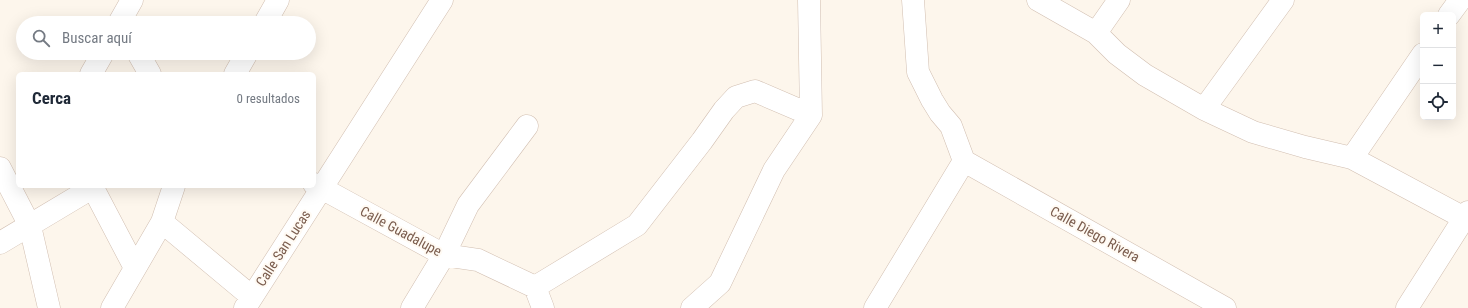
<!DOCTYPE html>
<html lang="es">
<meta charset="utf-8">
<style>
:root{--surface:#fff;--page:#f2f2f3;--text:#1f2937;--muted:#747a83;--line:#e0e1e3}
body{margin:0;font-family:"Roboto Condensed",sans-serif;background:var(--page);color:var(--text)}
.controls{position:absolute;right:12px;top:12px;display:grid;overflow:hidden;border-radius:6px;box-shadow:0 4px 16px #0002}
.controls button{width:36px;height:36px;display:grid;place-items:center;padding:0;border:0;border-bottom:1px solid var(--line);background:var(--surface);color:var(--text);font:20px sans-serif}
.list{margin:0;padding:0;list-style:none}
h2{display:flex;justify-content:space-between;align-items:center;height:52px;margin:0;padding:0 16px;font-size:17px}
h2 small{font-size:13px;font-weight:400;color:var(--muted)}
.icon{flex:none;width:22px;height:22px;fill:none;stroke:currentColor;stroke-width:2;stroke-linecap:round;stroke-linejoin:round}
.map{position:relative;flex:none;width:1468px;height:308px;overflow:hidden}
.search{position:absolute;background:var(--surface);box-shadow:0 4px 16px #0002;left:16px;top:16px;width:300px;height:44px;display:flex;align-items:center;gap:10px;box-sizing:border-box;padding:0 14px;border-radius:22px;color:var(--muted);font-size:15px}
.panel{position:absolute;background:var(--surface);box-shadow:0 4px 16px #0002;left:16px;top:72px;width:300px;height:116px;border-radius:6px}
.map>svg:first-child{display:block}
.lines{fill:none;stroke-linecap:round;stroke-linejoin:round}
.minor-casing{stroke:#d1beb0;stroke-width:23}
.minor{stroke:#fff;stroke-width:22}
.labels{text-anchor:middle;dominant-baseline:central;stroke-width:4;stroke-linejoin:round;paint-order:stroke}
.street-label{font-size:14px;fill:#7a5c4d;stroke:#fffaf3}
</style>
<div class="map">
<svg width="1468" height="308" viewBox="0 0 1468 308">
<rect width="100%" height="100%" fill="#fdf6ec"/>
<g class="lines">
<defs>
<path id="minor" d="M913,0L918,72L932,100L940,113L951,126L964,161
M1038,0L1096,33L1117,54L1145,75L1204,109L1253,132L1305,147L1352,158L1468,220
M1449,15L1460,0
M119,23L132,0
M265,23L278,0
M1096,33L1119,0
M138,53L150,74
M91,74L103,53
M235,74L247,53
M1204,109L1283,0
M1352,158L1423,54
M964,161L1225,308
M0,168L30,226L49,308
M314,184L444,255L478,260L535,287
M92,186L135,268
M162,222L252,297
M0,243L92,188
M535,287L637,225L702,141L724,110L736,97L755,91L811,115
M535,287L543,308
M112,308L162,222L174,186
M245,308L442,0
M412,308L444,255L468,205L527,126
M692,308L720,283L774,170L811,115L809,0
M875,308L964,161
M1407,308L1468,212"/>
</defs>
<use href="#minor" class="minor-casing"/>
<use href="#minor" class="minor"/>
</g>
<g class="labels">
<g class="street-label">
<text transform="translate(401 231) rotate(28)">Calle Guadalupe</text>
<text transform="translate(1095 234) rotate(29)">Calle Diego Rivera</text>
<text transform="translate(283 248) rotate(-57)">Calle San Lucas</text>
</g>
</g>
</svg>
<div class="controls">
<button>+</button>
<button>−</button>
<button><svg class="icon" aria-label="locate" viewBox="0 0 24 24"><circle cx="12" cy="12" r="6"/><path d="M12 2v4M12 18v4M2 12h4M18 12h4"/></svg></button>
</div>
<div class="search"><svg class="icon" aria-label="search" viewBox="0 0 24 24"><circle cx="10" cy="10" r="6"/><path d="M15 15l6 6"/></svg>Buscar aquí</div>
<section class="panel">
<h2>Cerca<small>0 resultados</small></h2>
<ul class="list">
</ul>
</section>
</div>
